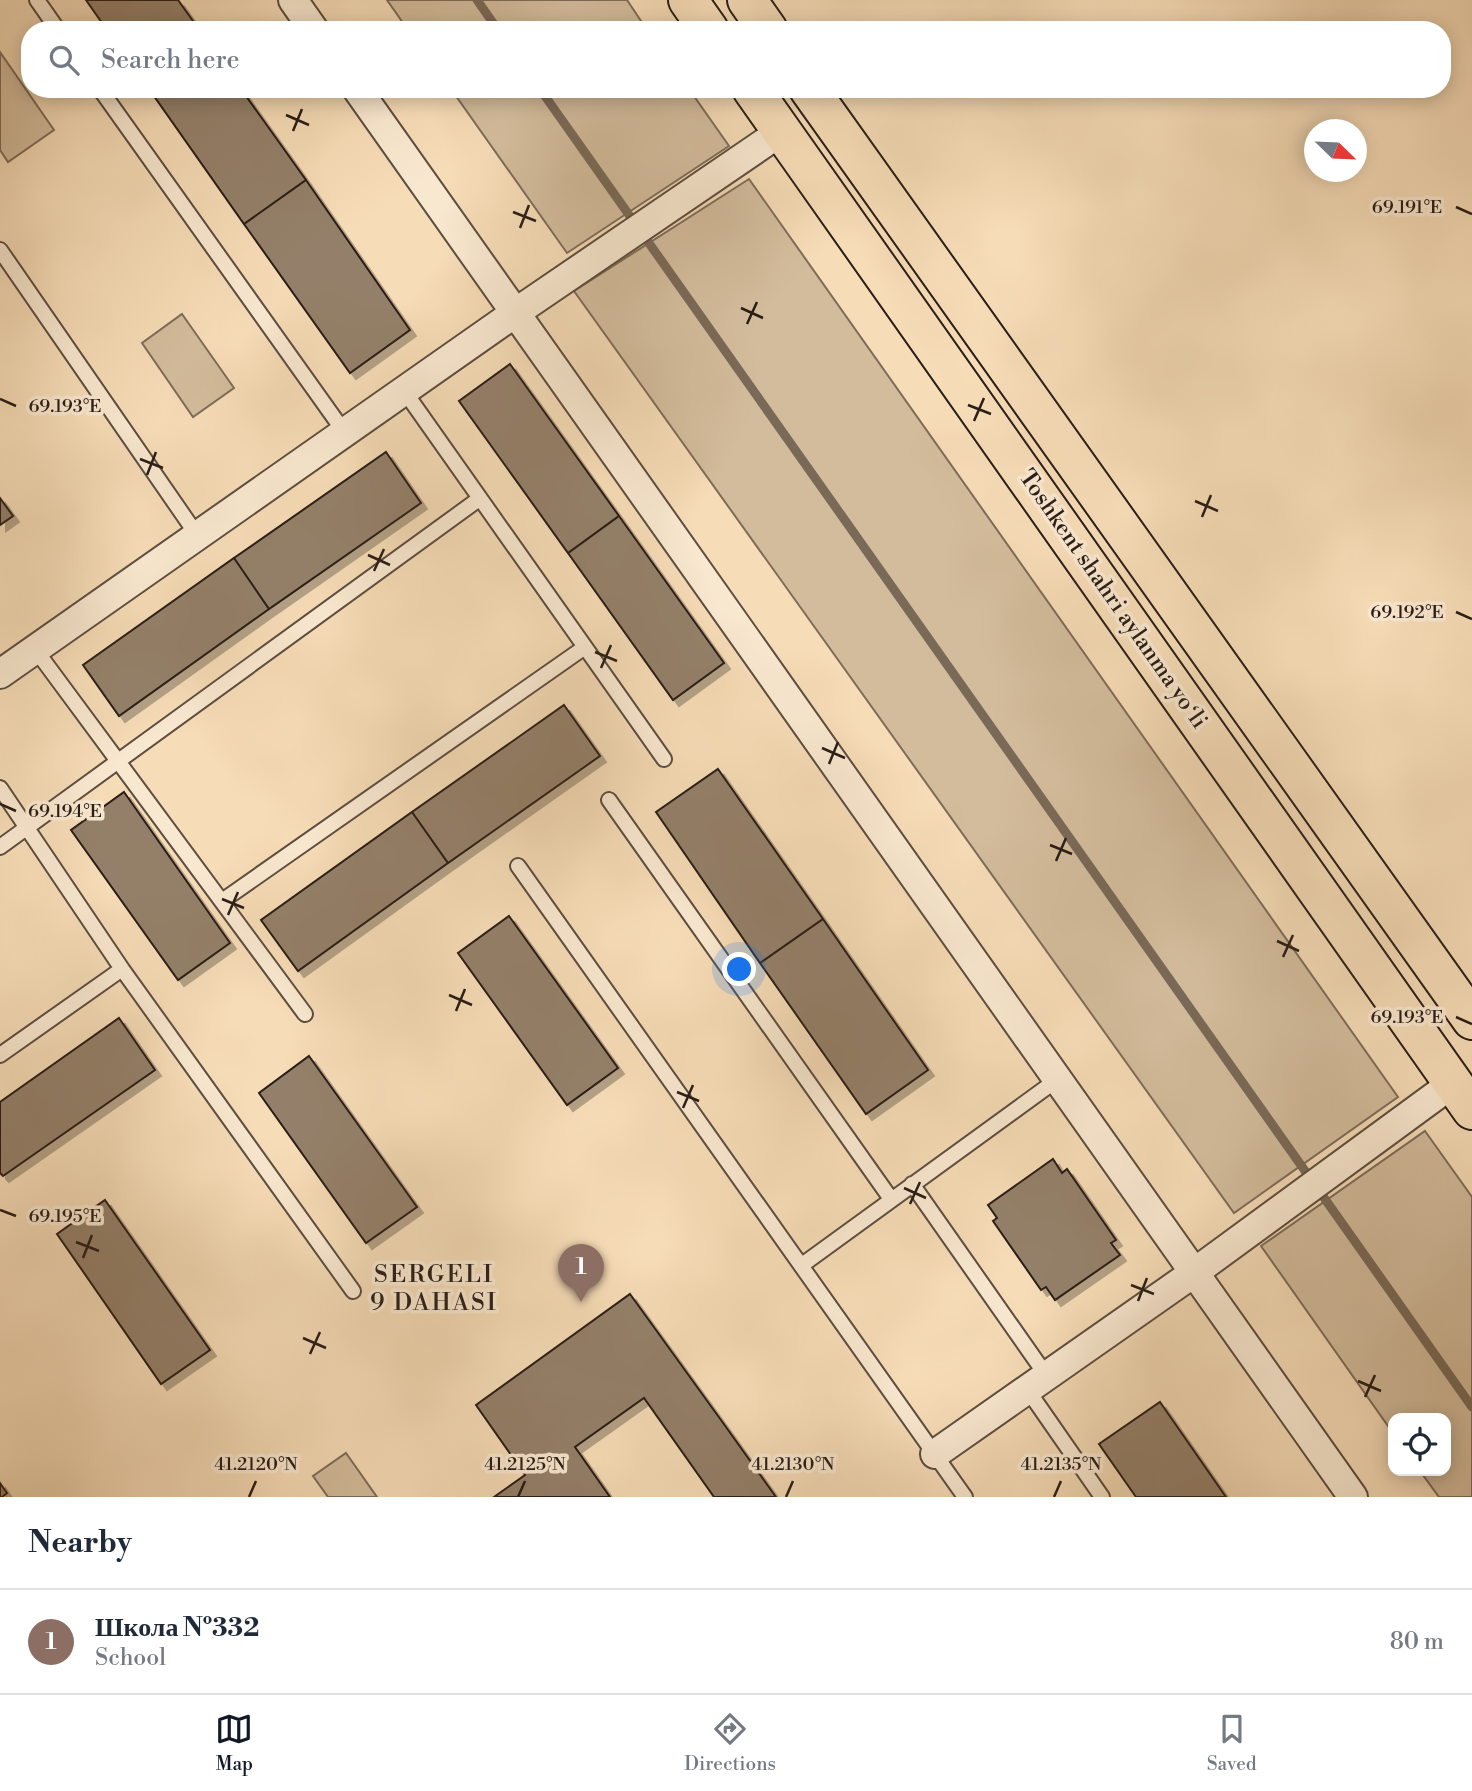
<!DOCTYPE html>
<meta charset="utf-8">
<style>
:root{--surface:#fff;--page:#f2f2f3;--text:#1f2937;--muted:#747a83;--line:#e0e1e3;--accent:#111827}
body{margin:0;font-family:"Libre Bodoni",serif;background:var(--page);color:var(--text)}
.controls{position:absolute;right:21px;bottom:21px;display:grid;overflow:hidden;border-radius:14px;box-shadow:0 4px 18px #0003}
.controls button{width:63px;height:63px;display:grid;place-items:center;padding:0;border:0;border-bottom:2px solid var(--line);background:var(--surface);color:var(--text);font:35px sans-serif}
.compass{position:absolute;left:1304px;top:119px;width:63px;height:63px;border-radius:50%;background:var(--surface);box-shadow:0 4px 18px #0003;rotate:113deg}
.you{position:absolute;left:740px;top:970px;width:24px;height:24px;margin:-18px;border:5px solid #fff;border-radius:50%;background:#1a73e8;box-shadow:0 0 0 10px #1a73e833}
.badge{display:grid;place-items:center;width:46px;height:46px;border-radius:50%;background:var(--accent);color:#fff;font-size:23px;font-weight:700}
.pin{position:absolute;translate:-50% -58px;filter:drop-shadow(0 2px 4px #0008)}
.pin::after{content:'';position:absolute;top:37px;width:24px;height:21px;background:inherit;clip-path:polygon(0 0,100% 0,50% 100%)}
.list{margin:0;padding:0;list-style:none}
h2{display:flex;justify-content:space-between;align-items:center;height:91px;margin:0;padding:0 28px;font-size:30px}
h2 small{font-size:23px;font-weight:400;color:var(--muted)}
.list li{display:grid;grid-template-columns:46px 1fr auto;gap:21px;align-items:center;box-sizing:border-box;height:105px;padding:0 28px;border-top:2px solid var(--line)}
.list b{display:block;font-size:26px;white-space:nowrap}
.list p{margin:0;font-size:23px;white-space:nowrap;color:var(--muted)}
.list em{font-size:23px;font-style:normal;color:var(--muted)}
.icon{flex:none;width:38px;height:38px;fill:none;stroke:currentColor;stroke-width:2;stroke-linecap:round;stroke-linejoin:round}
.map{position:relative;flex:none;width:1472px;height:1497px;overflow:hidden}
.search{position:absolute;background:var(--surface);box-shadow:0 4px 18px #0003;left:21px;right:21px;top:21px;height:77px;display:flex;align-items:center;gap:18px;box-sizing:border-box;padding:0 24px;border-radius:28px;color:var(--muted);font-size:26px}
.sheet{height:196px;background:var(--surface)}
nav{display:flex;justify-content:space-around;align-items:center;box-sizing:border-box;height:98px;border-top:2px solid var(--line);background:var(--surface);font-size:19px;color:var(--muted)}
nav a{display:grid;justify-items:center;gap:4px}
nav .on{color:var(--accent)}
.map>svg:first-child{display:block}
.green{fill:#d3bc9c;stroke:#7e6c5a;stroke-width:2}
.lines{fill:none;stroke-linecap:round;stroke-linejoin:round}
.stream{stroke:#7a6957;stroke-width:9}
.building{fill:#94806a;stroke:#291d17;stroke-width:2;filter:url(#shadow)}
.lane-casing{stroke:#5c4d3f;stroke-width:18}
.street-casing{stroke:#5c4d3f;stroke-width:32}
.highway-casing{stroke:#291d17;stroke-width:42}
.lane{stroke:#f9e8d0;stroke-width:14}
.street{stroke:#f9e8d0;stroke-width:28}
.highway{stroke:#f6dcb7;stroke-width:38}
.ticks{fill:none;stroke:#291d17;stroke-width:2.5}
.labels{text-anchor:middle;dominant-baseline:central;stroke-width:7;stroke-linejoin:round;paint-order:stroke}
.street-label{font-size:23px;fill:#291d17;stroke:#f9e8d0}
.neighbourhood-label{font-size:24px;letter-spacing:2px;fill:#291d17;stroke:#f9e8d0}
.ticks-label{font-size:18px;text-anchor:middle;fill:#291d17;stroke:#f9e8d0;stroke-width:7;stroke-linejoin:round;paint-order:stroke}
</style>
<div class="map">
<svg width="1472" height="1497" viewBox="0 0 1472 1497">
<defs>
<filter id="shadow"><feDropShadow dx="6" dy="6" stdDeviation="0" flood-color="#0004"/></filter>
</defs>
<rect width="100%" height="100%" fill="#f6dcb7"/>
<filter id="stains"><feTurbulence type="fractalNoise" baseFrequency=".00286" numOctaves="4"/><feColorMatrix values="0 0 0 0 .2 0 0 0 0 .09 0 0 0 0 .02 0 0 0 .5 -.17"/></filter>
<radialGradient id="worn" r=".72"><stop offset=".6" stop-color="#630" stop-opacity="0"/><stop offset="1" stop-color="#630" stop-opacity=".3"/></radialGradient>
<path class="green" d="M387,0H627L647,30H408Z
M0,52L54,130L8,162L0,150Z
M451,89H689L729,146L567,253Z
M749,179L1398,1097L1234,1213L574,291Z
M182,314L234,388L193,417L142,343Z
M1425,1131L1472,1197V1497H1439L1420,1471H1446V1418H1393V1433L1261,1246Z
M346,1453L377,1497H328L313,1476Z"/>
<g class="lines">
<path class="stream" d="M477,0L498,30
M540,89L1472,1407"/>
</g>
<path class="building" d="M86,0H178L198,28L195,30H107Z
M149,89H241L306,180L244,224Z
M306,180L410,330L350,373L244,224Z
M510,364L619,516L568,553L459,401Z
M386,452L421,503L269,609L234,558Z
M0,498L13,516L0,525Z
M619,516L724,663L673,700L568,553Z
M234,558L269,609L119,716L83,665Z
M564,705L600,756L448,863L412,812Z
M718,769L823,919L760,963L656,812Z
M124,792L230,943L178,980L71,830Z
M412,812L448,863L298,971L261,920Z
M509,916L618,1068L567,1105L458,953Z
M823,919L928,1070L866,1114L760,963Z
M119,1018L155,1070L3,1176L0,1173V1102Z
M309,1056L417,1207L366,1243L259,1093Z
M1053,1159L1062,1173L1067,1169L1116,1240L1111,1243L1120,1255L1055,1300L1046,1287L1041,1290L993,1221L997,1218L988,1205Z
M105,1200L210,1350L161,1384L57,1234Z
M630,1294L726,1427L776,1497H714L644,1398L575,1447L610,1497H494L525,1475L476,1405Z
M1160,1402L1226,1497H1136L1099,1444Z
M0,1483L7,1493L2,1497H0Z"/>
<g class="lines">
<defs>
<path id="lane" d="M37,0L58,30
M100,89L345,433
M0,250L197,535
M405,392L664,759
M35,649L305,1014
M0,788L122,969L353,1291
M609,800L891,1199
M0,847L479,499
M518,866L965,1497
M222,901L585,647
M0,1055L122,969
M912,1184L1046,1375
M802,1265L1058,1079
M1027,1389L1102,1497"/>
<path id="street" d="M293,0L314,30
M357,89L1353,1497
M0,674L515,313L782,131
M935,1454L1195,1272L1453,1083"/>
<path id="highway" d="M688,0L709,30
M747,0L768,30
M752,89L1472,1110
M809,89L1472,1020"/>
</defs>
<use href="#lane" class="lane-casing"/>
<use href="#street" class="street-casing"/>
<use href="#highway" class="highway-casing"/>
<use href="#lane" class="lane"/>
<use href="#street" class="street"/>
<use href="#highway" class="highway"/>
</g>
<path class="ticks" d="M286,115L309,125M293,131L302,109M1456,207L1472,214M513,212L536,221M520,228L529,205M741,308L763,318M747,324L757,302M0,399L16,406M968,405L991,414M974,421L984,398M140,459L163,468M147,475L156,452M1195,501L1218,511M1202,517L1211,495M368,555L390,565M374,571L384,549M1456,612L1472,619M595,652L617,661M601,668L611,645M822,748L845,758M829,764L838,742M0,804L16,811M1050,845L1072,854M1056,861L1066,838M222,899L244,908M228,915L238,892M1277,941L1299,951M1283,957L1293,935M449,995L472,1005M456,1011L465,989M1456,1017L1472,1024M677,1092L699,1101M683,1108L693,1085M904,1188L926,1198M910,1204L920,1182M0,1210L16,1216M76,1242L99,1251M83,1258L92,1235M1131,1285L1154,1294M1138,1301L1147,1278M303,1338L326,1348M310,1354L320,1332M1358,1381L1381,1391M1365,1397L1375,1375M249,1497L256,1481M518,1497L525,1481M786,1497L793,1481M1054,1497L1061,1481"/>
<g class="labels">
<g class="street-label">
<text transform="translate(1113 599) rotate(55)">Toshkent shahri aylanma yoʻli</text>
</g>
<g class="neighbourhood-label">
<text x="434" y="1275">SERGELI<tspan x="434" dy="28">9 DAHASI</tspan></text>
</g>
</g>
<g class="ticks-label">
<text x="1407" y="213">69.191°E</text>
<text x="65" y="412">69.193°E</text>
<text x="1407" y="618">69.192°E</text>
<text x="65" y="817">69.194°E</text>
<text x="1407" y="1023">69.193°E</text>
<text x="65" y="1222">69.195°E</text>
<text x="256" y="1470">41.2120°N</text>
<text x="525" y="1470">41.2125°N</text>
<text x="793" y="1470">41.2130°N</text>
<text x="1061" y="1470">41.2135°N</text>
</g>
<rect width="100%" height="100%" filter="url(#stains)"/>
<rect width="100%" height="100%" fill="url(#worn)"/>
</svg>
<div class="controls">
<button><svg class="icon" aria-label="locate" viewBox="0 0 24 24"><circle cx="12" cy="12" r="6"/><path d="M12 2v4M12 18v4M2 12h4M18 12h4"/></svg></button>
</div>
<svg class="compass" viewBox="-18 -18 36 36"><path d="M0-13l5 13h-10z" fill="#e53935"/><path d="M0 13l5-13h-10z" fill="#747a83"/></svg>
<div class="you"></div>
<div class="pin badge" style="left:581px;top:1302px;background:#8d6e63">1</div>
<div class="search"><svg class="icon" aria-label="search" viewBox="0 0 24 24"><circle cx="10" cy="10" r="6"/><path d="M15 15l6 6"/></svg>Search here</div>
</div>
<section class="sheet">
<h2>Nearby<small></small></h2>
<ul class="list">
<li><span class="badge" style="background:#8d6e63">1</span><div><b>Школа №332</b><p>School</p></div><em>80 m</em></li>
</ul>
</section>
<nav>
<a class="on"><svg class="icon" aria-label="map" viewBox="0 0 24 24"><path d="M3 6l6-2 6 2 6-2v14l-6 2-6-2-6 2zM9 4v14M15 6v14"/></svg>Map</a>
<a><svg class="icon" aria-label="directions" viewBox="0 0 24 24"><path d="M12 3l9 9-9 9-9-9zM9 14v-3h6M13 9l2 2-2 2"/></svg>Directions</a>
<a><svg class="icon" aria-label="saved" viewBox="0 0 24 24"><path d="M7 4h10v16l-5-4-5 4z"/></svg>Saved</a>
</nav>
